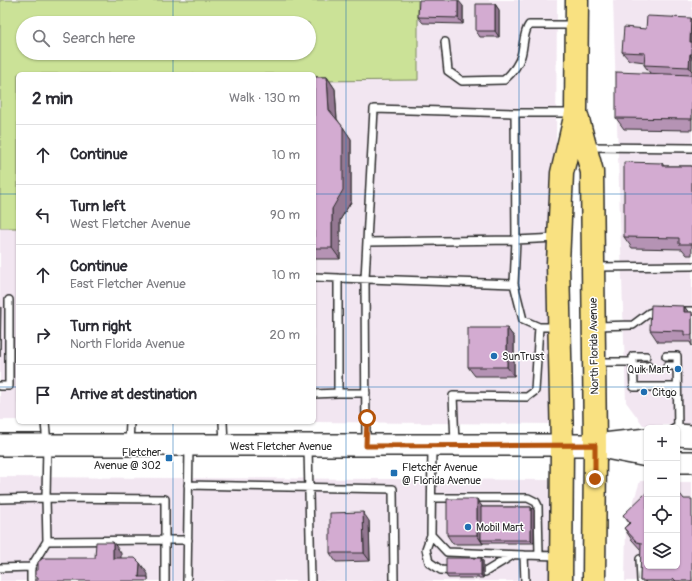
<!DOCTYPE html>
<meta charset="utf-8">
<style>
:root{--surface:#fff;--page:#f2f2f3;--text:#2b2b33;--muted:#7c7c81;--line:#e1e1e2}
body{margin:0;font-family:Pangolin,sans-serif;background:var(--page);color:var(--text)}
.controls{position:absolute;right:12px;bottom:12px;display:grid;overflow:hidden;border-radius:6px;box-shadow:0 1px 3px #0004}
.controls button{width:36px;height:36px;display:grid;place-items:center;padding:0;border:0;border-bottom:1px solid var(--line);background:var(--surface);color:var(--text);font:20px sans-serif}
.stop{position:absolute;width:12px;height:12px;margin:-9px;border:3px solid #b45309;border-radius:50%;background:#fff}
.stop.end{background:#b45309;border-color:#fff;box-shadow:0 1px 4px #0008}
.list{margin:0;padding:0;list-style:none}
h2{display:flex;justify-content:space-between;align-items:center;height:52px;margin:0;padding:0 16px;font-size:17px}
h2 small{font-size:13px;font-weight:400;color:var(--muted)}
.list li{display:grid;grid-template-columns:26px 1fr auto;gap:12px;align-items:center;box-sizing:border-box;height:60px;padding:0 16px;border-top:1px solid var(--line)}
.list b{display:block;font-size:15px;white-space:nowrap}
.list p{margin:0;font-size:13px;white-space:nowrap;color:var(--muted)}
.list em{font-size:13px;font-style:normal;color:var(--muted)}
.icon{flex:none;width:22px;height:22px;fill:none;stroke:currentColor;stroke-width:2;stroke-linecap:round;stroke-linejoin:round}
.map{position:relative;flex:none;width:692px;height:581px;overflow:hidden}
.search{position:absolute;background:var(--surface);box-shadow:0 1px 3px #0004;left:16px;top:16px;width:300px;height:44px;display:flex;align-items:center;gap:10px;box-sizing:border-box;padding:0 14px;border-radius:22px;color:var(--muted);font-size:15px}
.panel{position:absolute;background:var(--surface);box-shadow:0 1px 3px #0004;left:16px;top:72px;width:300px;height:352px;border-radius:6px}
.map>svg:first-child{display:block}
.built{fill:#f2e6f1}
.green{fill:#cbe297;stroke:#7b8661;fill-rule:evenodd}
.lines{fill:none;stroke-linecap:round;stroke-linejoin:round}
.lane-casing{stroke:#2b2b2b;stroke-width:10}
.secondary-casing{stroke:#2b2b2b;stroke-width:24}
.primary-casing{stroke:#2b2b2b;stroke-width:25}
.lane{stroke:#fff;stroke-width:7}
.secondary{stroke:#fff;stroke-width:21}
.primary{stroke:#f9e181;stroke-width:22}
.wall{fill:#b593b4;stroke:#2b2b2b}
.shaded-wall{fill:#947892;stroke:#2b2b2b}
.building{fill:#d3abd1;stroke:#2b2b2b}
.route{stroke:#b45309;stroke-width:5}
.grid{fill:none;stroke:#1f6fb2;stroke-width:1;stroke-opacity:0.55}
.poi-dot{fill:#1f6fb2;stroke:#fff;stroke-width:1.5}
.labels{text-anchor:middle;dominant-baseline:central;stroke-width:3;stroke-linejoin:round;paint-order:stroke}
.street-label{font-size:11px;fill:#2b2b2b;stroke:#fff}
.poi-label{font-size:11px;fill:#2b2b2b;stroke:#fff;text-anchor:start}
</style>
<div class="map">
<svg width="692" height="581" viewBox="0 0 692 581">
<rect width="100%" height="100%" fill="#fff"/>
<filter id="ink" filterUnits="userSpaceOnUse"><feTurbulence type="fractalNoise" baseFrequency=".025" numOctaves="2"/><feDisplacementMap in="SourceGraphic" scale="8" xChannelSelector="R" yChannelSelector="G"/><feConvolveMatrix kernelMatrix="1 2 1 2 8 2 1 2 1" color-interpolation-filters="sRGB"/></filter>
<g filter="url(#ink)">
<path class="built" d="M418,0H557L554,424L314,422V81L418,80Z
M613,0H692V425H643L626,402Z
M0,228H18V420H0Z
M0,477L554,480V581H0Z
M640,481H647V566H677V482H692V581H625L626,525Z"/>
<path class="green" d="M0,0H418V80L314,81V74H18V228H0ZM23,23H309V53H23Z"/>
<g class="lines">
<defs>
<path id="lane" d="M445,42L448,71L462,81L504,80C512,73 518,66 521,56C524,46 523,33 529,25H574
M515,113H573
M588,147L692,148
M595,267L692,266
M314,277L338,278
M514,284L523,320L539,327H557
M679,311H692
M596,326L633,325L649,313L658,310
M646,356H633L634,387H677
M666,356H677L678,433
M596,362H633
M667,366H677
M633,367L648,366
M0,386H9V300
M338,393H366
M314,394L338,393V278L514,284L516,240L367,242
M223,422L224,444
M455,443L453,396L527,397L535,391L539,327
M129,444L130,422
M366,444L365,279L374,109L515,113L516,240L557,238
M432,446L431,535L447,552L524,555L525,581
M308,448L311,581
M188,485L393,489L394,581
M432,498H528L536,502L538,506L539,555
M0,499L46,498L47,444L45,422
M431,535L426,549L429,562L441,570L455,571
M524,555L558,556
M640,559L641,581
M31,567V581
M0,568L31,567L47,541L165,540V499L46,498L47,541
M474,571L485,572L513,555
M165,581V540H188
M187,581L189,447"/>
<path id="secondary" d="M677,435L692,436
M0,445H595L647,439
M611,449L647,456
M677,462H692"/>
<path id="primary" d="M577,116L592,172L595,445L594,581
M561,581L562,445L558,263L562,173L576,113L577,0"/>
</defs>
<use href="#lane" class="lane-casing"/>
<use href="#secondary" class="secondary-casing"/>
<use href="#primary" class="primary-casing"/>
<use href="#lane" class="lane"/>
<use href="#secondary" class="secondary"/>
<use href="#primary" class="primary"/>
</g>
<path class="wall" d="M495,4L499,10V37H480L476,31Z
M463,6V24L423,23L418,17Z
M692,19V130L624,129L616,118L650,73L644,65L645,62L629,60L622,52L646,29Z
M314,77H327L335,89L337,119L351,139V202L340,220V259H314Z
M662,163L664,166H692V255H687L682,249L632,248L624,237Z
M684,306L688,312H692V346L690,342H658L650,330Z
M507,328L514,337V376H475L468,367Z
M684,499L692,581H640L641,550L632,540L624,528L629,523L623,515Z
M482,507H531L534,510V543H483V544H453L447,535Z
M369,521L370,561L336,562L330,553Z
M483,561V578H448L446,575Z"/>
<path class="shaded-wall" d="M458,0L463,6V24L458,18Z
M495,4L499,10V37L495,31Z
M691,18L692,19V45L690,42Z
M690,54L692,58V71L689,67Z
M327,77L335,89L337,122L329,110Z
M343,127L351,139V202L340,220V259L332,248V209Z
M0,306L1,307L0,357Z
M684,306L692,317L684,312Z
M507,328L514,337V376L507,367Z
M477,499L483,508L481,540L483,544L477,535Z
M531,507L534,510V543L531,540Z
M363,512L369,521L370,561L364,553Z
M113,542L121,553V570L113,558Z
M481,558L483,561V578L481,575Z
M140,563L148,574V581L139,577Z"/>
<path class="building" d="M419,0H458V18L418,17Z
M476,4H495V31H476Z
M647,16L691,18L690,42H692V54H690L689,67L644,65L645,53L622,52L624,27L646,29Z
M616,72L692,75V119L616,118Z
M314,77H327L329,110L343,127V190L332,209V248H314Z
M624,162L662,163V166H692V244H679V238L624,237Z
M651,305L684,306V312H692V335H684V331L650,330Z
M468,328H507V367H468Z
M677,490L684,499H692V581H676L673,578L670,581H640L641,543L637,542L624,528L630,523L623,515L647,492V566H677Z
M447,499H477V535H447Z
M481,507H531V540H481Z
M363,512L364,553H330V513Z
M96,542H113V558H135L140,563L139,577H148V581H35V579H38V577H35V570H38V562L43,558H95Z
M446,558H481V575H446Z"/>
</g>
<g class="lines" filter="url(#ink)">
<path class="route" d="M367,418L366,446L595,445V479"/>
</g>
<path class="grid" d="M173,0V23M346,0V581M519,0V581M173,53V74M0,194H18M314,194H692M0,387H18M314,387H692M173,422V581"/>
<g class="poi-dot">
<circle cx="494" cy="356" r="4"/>
<circle cx="678" cy="369" r="4"/>
<circle cx="644" cy="392" r="4"/>
<rect x="165" y="454" width="8" height="8" rx="2"/>
<rect x="390" y="469" width="8" height="8" rx="2"/>
<circle cx="468" cy="527" r="4"/>
</g>
<g class="labels">
<g class="street-label">
<text transform="translate(594 346) rotate(-91)">North Florida Avenue</text>
<text x="281" y="446">West Fletcher Avenue</text>
</g>
<g class="poi-label">
<text x="502" y="356">SunTrust</text>
<text x="670" y="369" text-anchor="end">Quik Mart</text>
<text x="652" y="392">Citgo</text>
<text x="161" y="452" text-anchor="end">Fletcher<tspan x="161" dy="13">Avenue @ 302</tspan></text>
<text x="402" y="467">Fletcher Avenue<tspan x="402" dy="13">@ Florida Avenue</tspan></text>
<text x="476" y="527">Mobil Mart</text>
</g>
</g>
</svg>
<div class="controls">
<button>+</button>
<button>−</button>
<button><svg class="icon" aria-label="locate" viewBox="0 0 24 24"><circle cx="12" cy="12" r="6"/><path d="M12 2v4M12 18v4M2 12h4M18 12h4"/></svg></button>
<button><svg class="icon" aria-label="layers" viewBox="0 0 24 24"><path d="M12 4l9 5-9 5-9-5zM3 14l9 5 9-5"/></svg></button>
</div>
<div class="stop" style="left:367px;top:418px"></div>
<div class="stop end" style="left:595px;top:479px"></div>
<div class="search"><svg class="icon" aria-label="search" viewBox="0 0 24 24"><circle cx="10" cy="10" r="6"/><path d="M15 15l6 6"/></svg>Search here</div>
<section class="panel">
<h2>2 min<small>Walk · 130 m</small></h2>
<ul class="list">
<li><svg class="icon" aria-label="ahead" viewBox="0 0 24 24"><path d="M12 20V5M6 11l6-6 6 6"/></svg><div><b>Continue</b></div><em>10 m</em></li>
<li><svg class="icon" aria-label="left" viewBox="0 0 24 24"><path d="M17 20v-9H6M10 6l-5 5 5 5"/></svg><div><b>Turn left</b><p>West Fletcher Avenue</p></div><em>90 m</em></li>
<li><svg class="icon" aria-label="ahead" viewBox="0 0 24 24"><path d="M12 20V5M6 11l6-6 6 6"/></svg><div><b>Continue</b><p>East Fletcher Avenue</p></div><em>10 m</em></li>
<li><svg class="icon" aria-label="right" viewBox="0 0 24 24"><path d="M7 20v-9h11M14 6l5 5-5 5"/></svg><div><b>Turn right</b><p>North Florida Avenue</p></div><em>20 m</em></li>
<li><svg class="icon" aria-label="arrive" viewBox="0 0 24 24"><path d="M6 21V4h12l-3 4 3 4H6"/></svg><div><b>Arrive at destination</b></div></li>
</ul>
</section>
</div>
